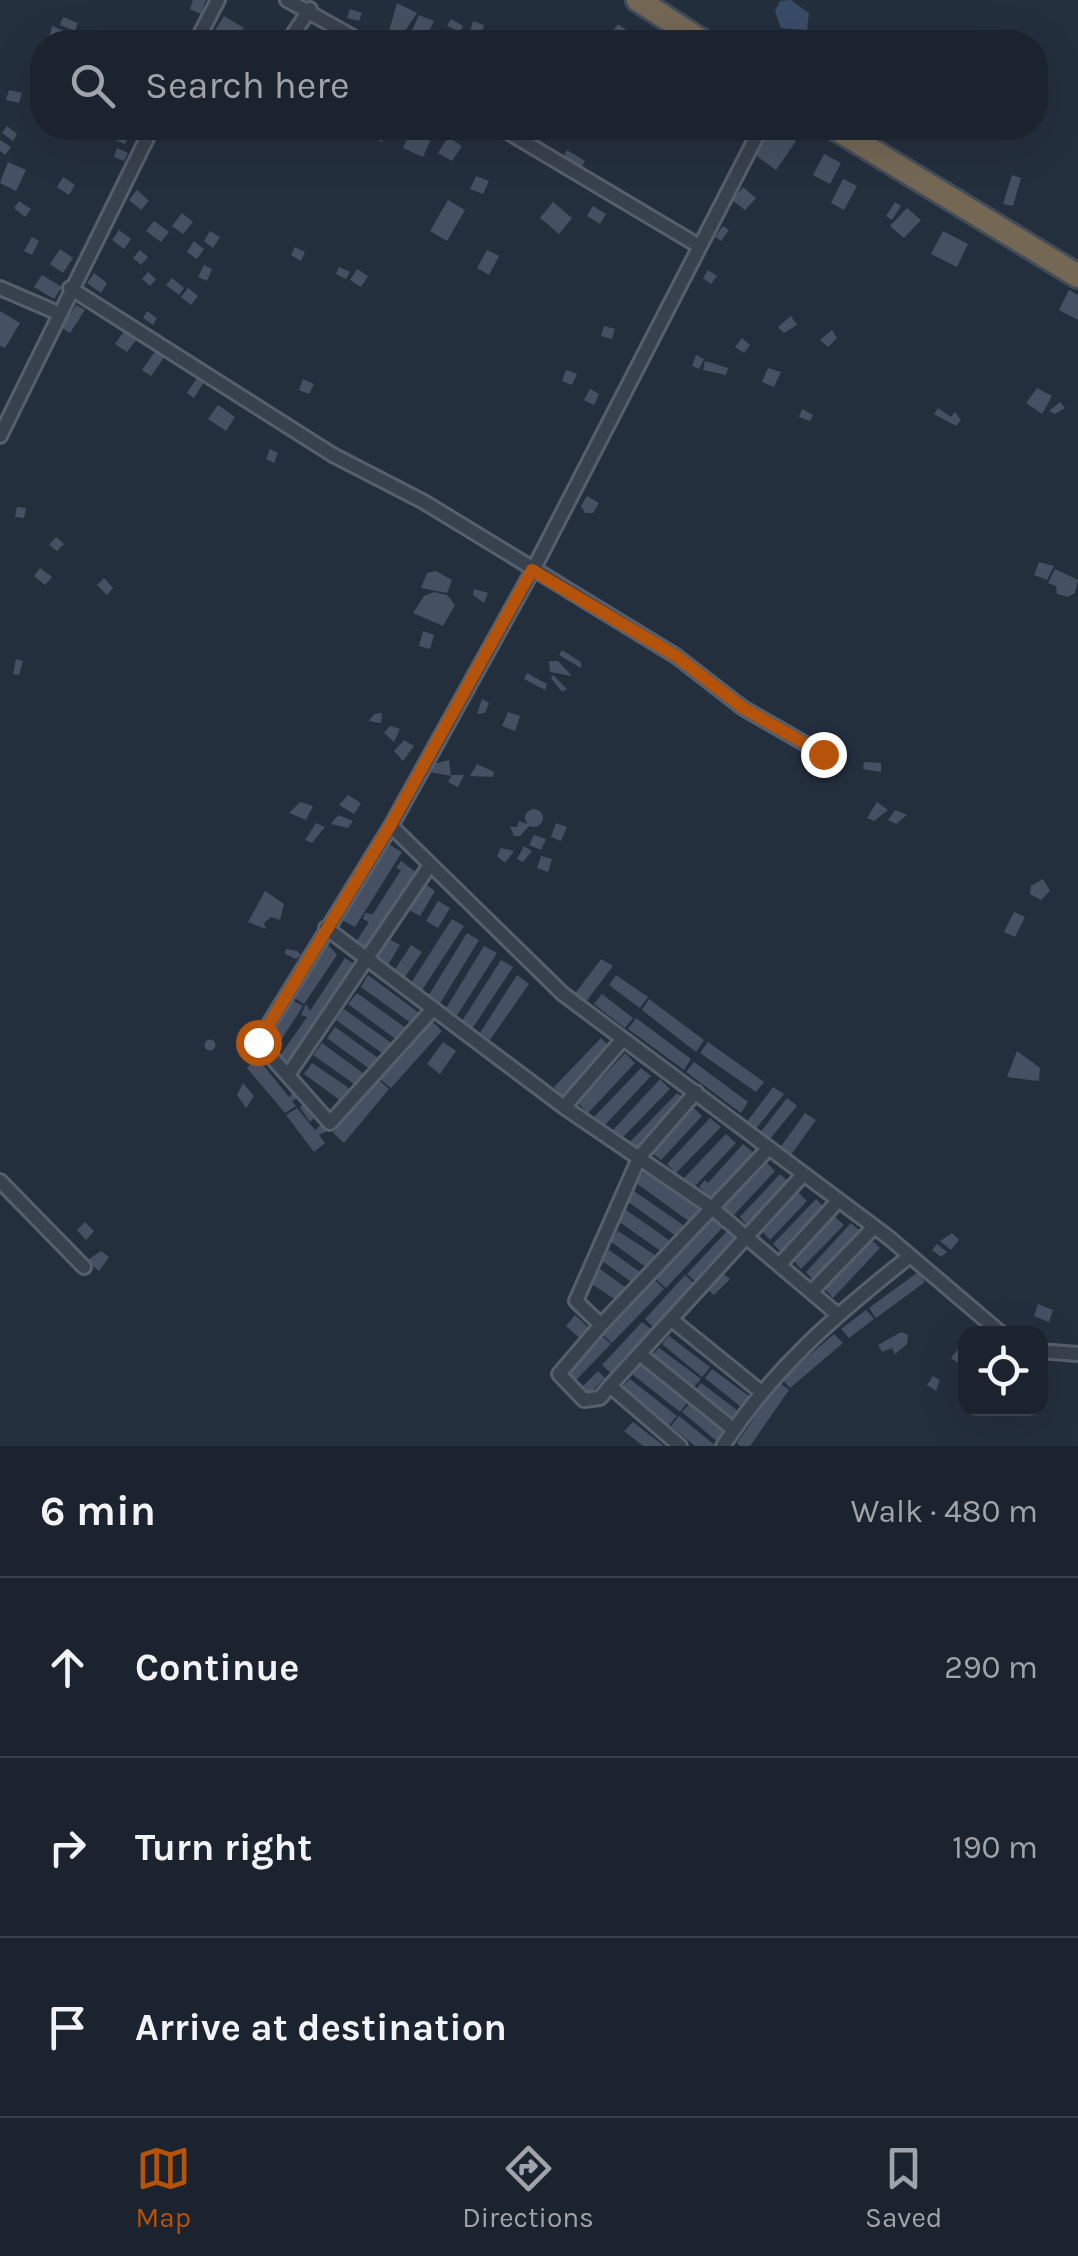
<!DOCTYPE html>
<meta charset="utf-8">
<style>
:root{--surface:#1b232e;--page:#282f3a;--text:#f1f3f6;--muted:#a0a4aa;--line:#39404a;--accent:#b45309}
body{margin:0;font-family:Karla,sans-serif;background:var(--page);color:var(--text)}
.controls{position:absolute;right:30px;bottom:30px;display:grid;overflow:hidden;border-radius:20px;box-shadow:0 10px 40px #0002}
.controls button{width:90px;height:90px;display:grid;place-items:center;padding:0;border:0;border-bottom:2px solid var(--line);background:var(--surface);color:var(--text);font:50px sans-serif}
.stop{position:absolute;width:30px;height:30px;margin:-22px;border:8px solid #b45309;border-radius:50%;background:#fff}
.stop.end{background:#b45309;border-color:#fff;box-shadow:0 2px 10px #0008}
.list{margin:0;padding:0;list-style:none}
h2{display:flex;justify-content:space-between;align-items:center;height:130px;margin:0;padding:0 40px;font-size:42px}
h2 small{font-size:32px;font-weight:400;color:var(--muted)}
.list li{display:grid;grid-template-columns:65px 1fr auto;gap:30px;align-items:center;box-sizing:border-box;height:180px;padding:0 40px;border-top:2px solid var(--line)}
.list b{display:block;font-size:38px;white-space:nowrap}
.list em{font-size:32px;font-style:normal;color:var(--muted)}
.icon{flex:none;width:55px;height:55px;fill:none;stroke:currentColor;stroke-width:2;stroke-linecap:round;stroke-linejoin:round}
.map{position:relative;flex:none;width:1078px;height:1446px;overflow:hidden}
.search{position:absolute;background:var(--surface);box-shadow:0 10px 40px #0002;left:30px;right:30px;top:30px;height:110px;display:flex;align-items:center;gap:25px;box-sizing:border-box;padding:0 35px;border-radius:40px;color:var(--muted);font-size:38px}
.sheet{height:670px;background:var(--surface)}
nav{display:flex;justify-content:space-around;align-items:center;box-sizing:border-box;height:140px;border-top:2px solid var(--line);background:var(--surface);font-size:28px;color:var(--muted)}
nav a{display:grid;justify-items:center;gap:5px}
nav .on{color:var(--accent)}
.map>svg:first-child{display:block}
.water{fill:#394c67}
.building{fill:#455162}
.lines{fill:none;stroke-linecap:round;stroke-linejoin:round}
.street-casing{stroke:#565f6c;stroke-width:18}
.highway-casing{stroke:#434c59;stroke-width:28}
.street{stroke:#38414e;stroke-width:12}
.highway{stroke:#746855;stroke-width:22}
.route{stroke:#b45309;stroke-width:12}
</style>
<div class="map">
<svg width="1078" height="1446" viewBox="0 0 1078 1446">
<rect width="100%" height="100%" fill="#242f3e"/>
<path class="water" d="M791,0L809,13L807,30L781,28L775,11L780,1Z"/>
<path class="building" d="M193,0H206L201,14L190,9Z
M397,3L417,13L401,37L389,31Z
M350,9L362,13L359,21L347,18Z
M419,15L434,21L424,42L409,37Z
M224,16L244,28L236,42L212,35Z
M63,17L78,23L75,31L60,25Z
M451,19L463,26L460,32L447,26Z
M473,21L484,25L481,35L470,32Z
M618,24L629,32L620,42L610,35Z
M52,26L92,42H48Z
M9,90L22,93L19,103L6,100Z
M7,126L17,134L13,141L2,133Z
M118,128L131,132L125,144L113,139Z
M369,128H389L382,142L366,134Z
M412,128L432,137L423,157L403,148Z
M745,128H758L749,142L740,136Z
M767,128H777L796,141L776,170L750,151Z
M448,137L462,146L452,161L438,153Z
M0,140L11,147L5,155L0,151Z
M117,148L128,153L124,161L114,157Z
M567,150L585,161L579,171L561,160Z
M824,154L841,163L830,184L813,175Z
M8,162L26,170L16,191L0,183Z
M1012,175L1021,178L1013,206L1003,204Z
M476,176L489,181L483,194L470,189Z
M63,177L75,185L69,195L57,187Z
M843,179L857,186L844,210L831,203Z
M743,187L756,198L745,210L732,200Z
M137,190L149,201L141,210L129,200Z
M448,200L465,210L447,241L430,231Z
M19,201L31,209L25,217L14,208Z
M553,202L572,218L559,234L540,218Z
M895,202L901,206L892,220L886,216Z
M593,206L606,214L600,224L587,216Z
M907,208L921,220L904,238L890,226Z
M182,213L193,222L183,234L172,226Z
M154,221L169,232L161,242L146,231Z
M723,226L729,230L721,241L715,237Z
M119,230L131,239L124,249L112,240Z
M210,231L220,237L213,248L204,241Z
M943,231L968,244L957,267L931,254Z
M32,237L39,241L32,255L24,251Z
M194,241L204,249L197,259L187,252Z
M295,247L305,252L301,261L291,255Z
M60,249L73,258L63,273L50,264Z
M140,250L148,257L141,265L133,258Z
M487,250L499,256L489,275L477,268Z
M204,265L212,269L207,281L198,277Z
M339,267L350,272L346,279L336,274Z
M357,269L368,276L361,287L350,280Z
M708,270L717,276L711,284L703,278Z
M148,272L156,279L150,286L142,279Z
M94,273L107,283L101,293L87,283Z
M42,275L62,287L54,299L34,287Z
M172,278L184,288L179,295L166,285Z
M188,288L198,296L191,305L181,297Z
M1069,290L1078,295V320L1059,310Z
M76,305L85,310L70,333L62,328Z
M0,311L20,323L5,348L0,346Z
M147,311L157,318L153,325L143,318Z
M791,316L797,325L784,333L778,327Z
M604,326L615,329L612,339L601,336Z
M832,330L837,338L828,347L820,340Z
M124,331L136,340L127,352L115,344Z
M742,338L750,345L744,353L735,347Z
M156,350L165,356L151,376L142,370Z
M696,355L704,359L699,369L692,366Z
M705,361L728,368L726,375L703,370Z
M768,368L781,372L774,387L762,382Z
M566,370L577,374L572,385L562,381Z
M197,378L204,382L194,398L187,393Z
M303,379L314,384L309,394L299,390Z
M1037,388L1052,396L1042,414L1026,403Z
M590,389L599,394L594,405L584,400Z
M1060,402L1065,408L1055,414L1049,411Z
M218,405L235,417L226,431L208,419Z
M938,408L951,417L955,412L961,420L956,426L934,414Z
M802,409L813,415L810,421L799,417Z
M270,449L278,453L274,463L266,459Z
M587,496L599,503L593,513H585L581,506Z
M17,507L26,508L24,518L15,517Z
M56,537L64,544L57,551L49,545Z
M1039,562L1054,566L1047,580L1034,575Z
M40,568L52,577L45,585L34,576Z
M1055,569L1078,580L1075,593L1068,597L1057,594L1056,586L1048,583Z
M436,571L452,580L447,593L421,588L427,573Z
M104,578L113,588L107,595L97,585Z
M474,589L488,593L484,603L473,595Z
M434,592L447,595L455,605L443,626L413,613L424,596Z
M423,631L434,635L430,649L419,646Z
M562,650L581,662V668L559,655Z
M16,659L23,661L19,675L13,674Z
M549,661H558L572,676L550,672Z
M527,673L547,684L545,690L524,679Z
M553,675L567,689L562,692L551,678Z
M482,699L489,703L485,713L477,714Z
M508,712L520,716L515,731L502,726Z
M382,713L381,723L369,721L374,714Z
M390,726L400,729L394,742L384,733Z
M404,740L414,746L403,761L394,751Z
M449,760L451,776L429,772L433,764Z
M864,762L881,763V772L863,769Z
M477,764L494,772L493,777L470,776Z
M452,775H464L458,787L448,782Z
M348,795L361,803L354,814L339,805Z
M300,802L313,806L306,820L289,813Z
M877,802L888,810L874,821L867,818Z
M525 818a9 9 0 1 1 18 0a9 9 0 1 1-18 0Z
M895,810L907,815L896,824L888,820Z
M338,815L353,821L348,828L331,824Z
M519,821L530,825L520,836H514L510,827H517Z
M316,823L325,827L312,843L305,840Z
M556,823L567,827L561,841L551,837Z
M534,835L546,839L541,850L529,845Z
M390,845L402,852L355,927L342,920Z
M524,846L532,851L523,862L517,859Z
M501,848L514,851L505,863L497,856Z
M541,856L552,859L548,872L537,868Z
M401,861L417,873L366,949L356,942L369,922L363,919L365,913L373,914L401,870L396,868Z
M1043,879L1050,891L1041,900L1030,894L1031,886Z
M425,884L435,891L420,916L409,910Z
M265,891L284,904L280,920L271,917L264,923L266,929L248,922Z
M438,901L450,908L438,928L426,921Z
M1014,912L1025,917L1015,937L1004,932Z
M452,919L464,926L422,990L411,983Z
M467,933L479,940L439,1005L427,998Z
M389,939L400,945L388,965L377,960Z
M324,940L337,955L304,1004L293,997L312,967L308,966L320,956L315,955Z
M411,945L422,952L405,977L397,975L394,971Z
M484,946L497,953L456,1017L445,1010Z
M286,949L297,951L301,955L296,959L285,954Z
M345,958L356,965L288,1068L277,1060L307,1017L301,1015L306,1004L310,1011Z
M601,959L613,966L585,1003L574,995Z
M501,960L513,967L472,1029L462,1021Z
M368,975L418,1012L411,1023L361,987Z
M517,975L529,984L490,1040L480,1033Z
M616,975L648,997L640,1008L609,985Z
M357,993L406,1028L397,1040L348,1004Z
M602,994L633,1018L625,1028L594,1004Z
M649,999L704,1040L696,1052L642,1010Z
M292,1000L303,1006L274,1051L265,1043Z
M344,1009L394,1045L386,1056L336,1020Z
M636,1018L691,1059L684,1070L628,1029Z
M432,1021L442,1031L391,1088L379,1078Z
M335,1027L378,1058L371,1070L327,1038Z
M601,1038L611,1048L564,1098L554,1087Z
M204.5 1045a5.5 5.5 0 1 1 11 0a5.5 5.5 0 1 1-11 0Z
M443,1042L456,1051L440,1074L427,1064Z
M708,1042L764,1082L756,1092L700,1053Z
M322,1043L360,1071L366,1076L357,1086L313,1055Z
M262,1051L267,1056L260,1061L289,1097L295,1090L300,1097L292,1101L296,1106L285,1113L247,1068Z
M1017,1051L1040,1068L1039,1081L1007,1077Z
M625,1053L635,1063L588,1113L578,1103Z
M694,1062L748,1102L741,1113L686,1072Z
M312,1063L352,1090L341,1101L304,1074Z
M641,1068L651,1076L604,1126L594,1117Z
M660,1079L670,1089L622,1138L613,1130Z
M379,1080L389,1089L344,1143L333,1133Z
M243,1083L254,1096L246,1108L237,1095Z
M773,1087L784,1094L755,1130L746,1123Z
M677,1093L686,1100L639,1150L630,1142Z
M787,1098L797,1106L769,1140L759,1134Z
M303,1103L315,1117L310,1122L300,1108Z
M692,1106L702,1116L661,1160L650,1151Z
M297,1108L315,1130L322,1124L327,1131L319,1135L325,1143L314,1152L286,1115Z
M805,1113L816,1120L790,1156L779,1149Z
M710,1118L721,1127L676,1173L667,1164Z
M726,1134L736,1143L694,1187L684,1178Z
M743,1144L754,1153L712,1199L699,1187L705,1180L708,1183Z
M766,1162L775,1171L732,1217L724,1207Z
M644,1172L699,1210L690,1222L636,1183Z
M780,1174L790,1183L748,1227L740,1217Z
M634,1191L683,1225L676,1236L627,1201Z
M798,1192L807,1201L770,1240L762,1231Z
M816,1199L825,1208L782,1253L773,1244Z
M626,1210L669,1240L662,1252L618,1221Z
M834,1216L844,1225L801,1269L793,1260Z
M713,1218L722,1228L666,1288L655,1278Z
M85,1222L94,1231L86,1240L77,1230Z
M851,1223L861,1232L814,1281L806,1272Z
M618,1231L655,1255L647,1268L610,1241Z
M727,1231L737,1239L697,1283L687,1274Z
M952,1233L959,1240L951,1250L940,1241Z
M870,1238L880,1248L833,1298L824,1288Z
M937,1244L947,1252L941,1257L932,1250Z
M609,1250L640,1272L633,1283L602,1261Z
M101,1251L109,1257L99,1271L86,1261Z
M600,1269L625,1287L616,1300L590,1283Z
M918,1272L925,1282L876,1318L869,1308Z
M722,1273L730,1279L714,1295L708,1290Z
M685,1275L696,1285L654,1328L645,1319Z
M654,1279L664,1289L612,1343L602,1334Z
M1038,1304L1053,1310L1049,1322L1034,1316Z
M866,1310L874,1319L849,1338L841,1329Z
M575,1315L592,1331L583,1341L566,1326Z
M642,1322L652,1330L612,1374L602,1365Z
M901,1332L908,1335L907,1344L895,1354L892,1348L882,1352L878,1345Z
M834,1334L843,1343L790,1388L782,1379Z
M601,1335L611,1344L573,1383L564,1375Z
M669,1336L710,1367L702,1377L662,1344Z
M659,1348L701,1379L691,1390L650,1357Z
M958,1349L965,1354L958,1363L951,1358Z
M640,1364L687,1403L680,1412L632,1374Z
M712,1369L749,1396L741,1407L705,1378Z
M598,1371L605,1378L589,1394L582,1387Z
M933,1376L940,1380L936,1391L927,1385Z
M630,1379L677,1416L668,1426L621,1388Z
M779,1382L789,1390L750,1446H740L737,1443Z
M701,1383L737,1410L731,1420L695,1391Z
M689,1404L725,1432L719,1443L682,1412Z
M679,1416L716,1446H695L671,1426Z
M633,1422L664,1446H643L624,1431Z"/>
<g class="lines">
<defs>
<path id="street" d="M287,0L362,42
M196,42L218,0
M288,42L310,9
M501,128L699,246
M0,288L58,313
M70,288L333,455L424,502L676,656L743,708L823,754
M0,436L152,128
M391,826L563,994L888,1237L1002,1334
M326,928L564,1107L712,1208L837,1314
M433,1009L330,1123L258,1042L391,826L533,570L761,128
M288,1075L430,865
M696,1092L640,1156L576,1301L601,1325L768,1149
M564,1107L623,1039
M0,1181L84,1267
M781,1263L838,1201
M812,1291L874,1227
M672,1320L760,1391
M601,1325L559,1374L584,1400L600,1398L610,1386
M1040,1351L1078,1354
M640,1354L733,1429
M680,1446L610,1386L802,1176
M723,1446C773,1368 838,1313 910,1256"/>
<path id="highway" d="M638,0L703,42
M835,128L1078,276"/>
</defs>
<use href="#street" class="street-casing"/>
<use href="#highway" class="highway-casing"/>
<use href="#street" class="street"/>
<use href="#highway" class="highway"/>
</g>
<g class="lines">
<path class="route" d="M258,1042L390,826L532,570L676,656L743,708L823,754"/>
</g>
</svg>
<div class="controls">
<button><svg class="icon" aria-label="locate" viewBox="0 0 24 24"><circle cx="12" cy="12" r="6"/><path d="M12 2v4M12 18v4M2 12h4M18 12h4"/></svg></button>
</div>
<div class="stop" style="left:258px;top:1042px"></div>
<div class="stop end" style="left:823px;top:754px"></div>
<div class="search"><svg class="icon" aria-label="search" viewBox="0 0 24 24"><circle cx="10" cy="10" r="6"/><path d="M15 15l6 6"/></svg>Search here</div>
</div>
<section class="sheet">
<h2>6 min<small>Walk · 480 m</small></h2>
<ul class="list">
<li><svg class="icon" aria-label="ahead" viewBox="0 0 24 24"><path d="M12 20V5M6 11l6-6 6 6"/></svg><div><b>Continue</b></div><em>290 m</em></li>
<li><svg class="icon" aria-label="right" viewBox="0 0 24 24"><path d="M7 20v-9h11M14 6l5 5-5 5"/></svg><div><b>Turn right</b></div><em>190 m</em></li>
<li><svg class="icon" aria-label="arrive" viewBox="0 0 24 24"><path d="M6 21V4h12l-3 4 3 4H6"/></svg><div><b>Arrive at destination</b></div></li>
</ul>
</section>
<nav>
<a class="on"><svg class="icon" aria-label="map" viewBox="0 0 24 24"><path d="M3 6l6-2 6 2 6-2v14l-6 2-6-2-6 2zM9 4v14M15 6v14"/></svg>Map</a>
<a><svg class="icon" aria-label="directions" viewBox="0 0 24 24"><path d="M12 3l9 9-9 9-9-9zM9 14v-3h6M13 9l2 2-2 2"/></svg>Directions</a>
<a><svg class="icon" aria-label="saved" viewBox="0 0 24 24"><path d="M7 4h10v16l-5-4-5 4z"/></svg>Saved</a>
</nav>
